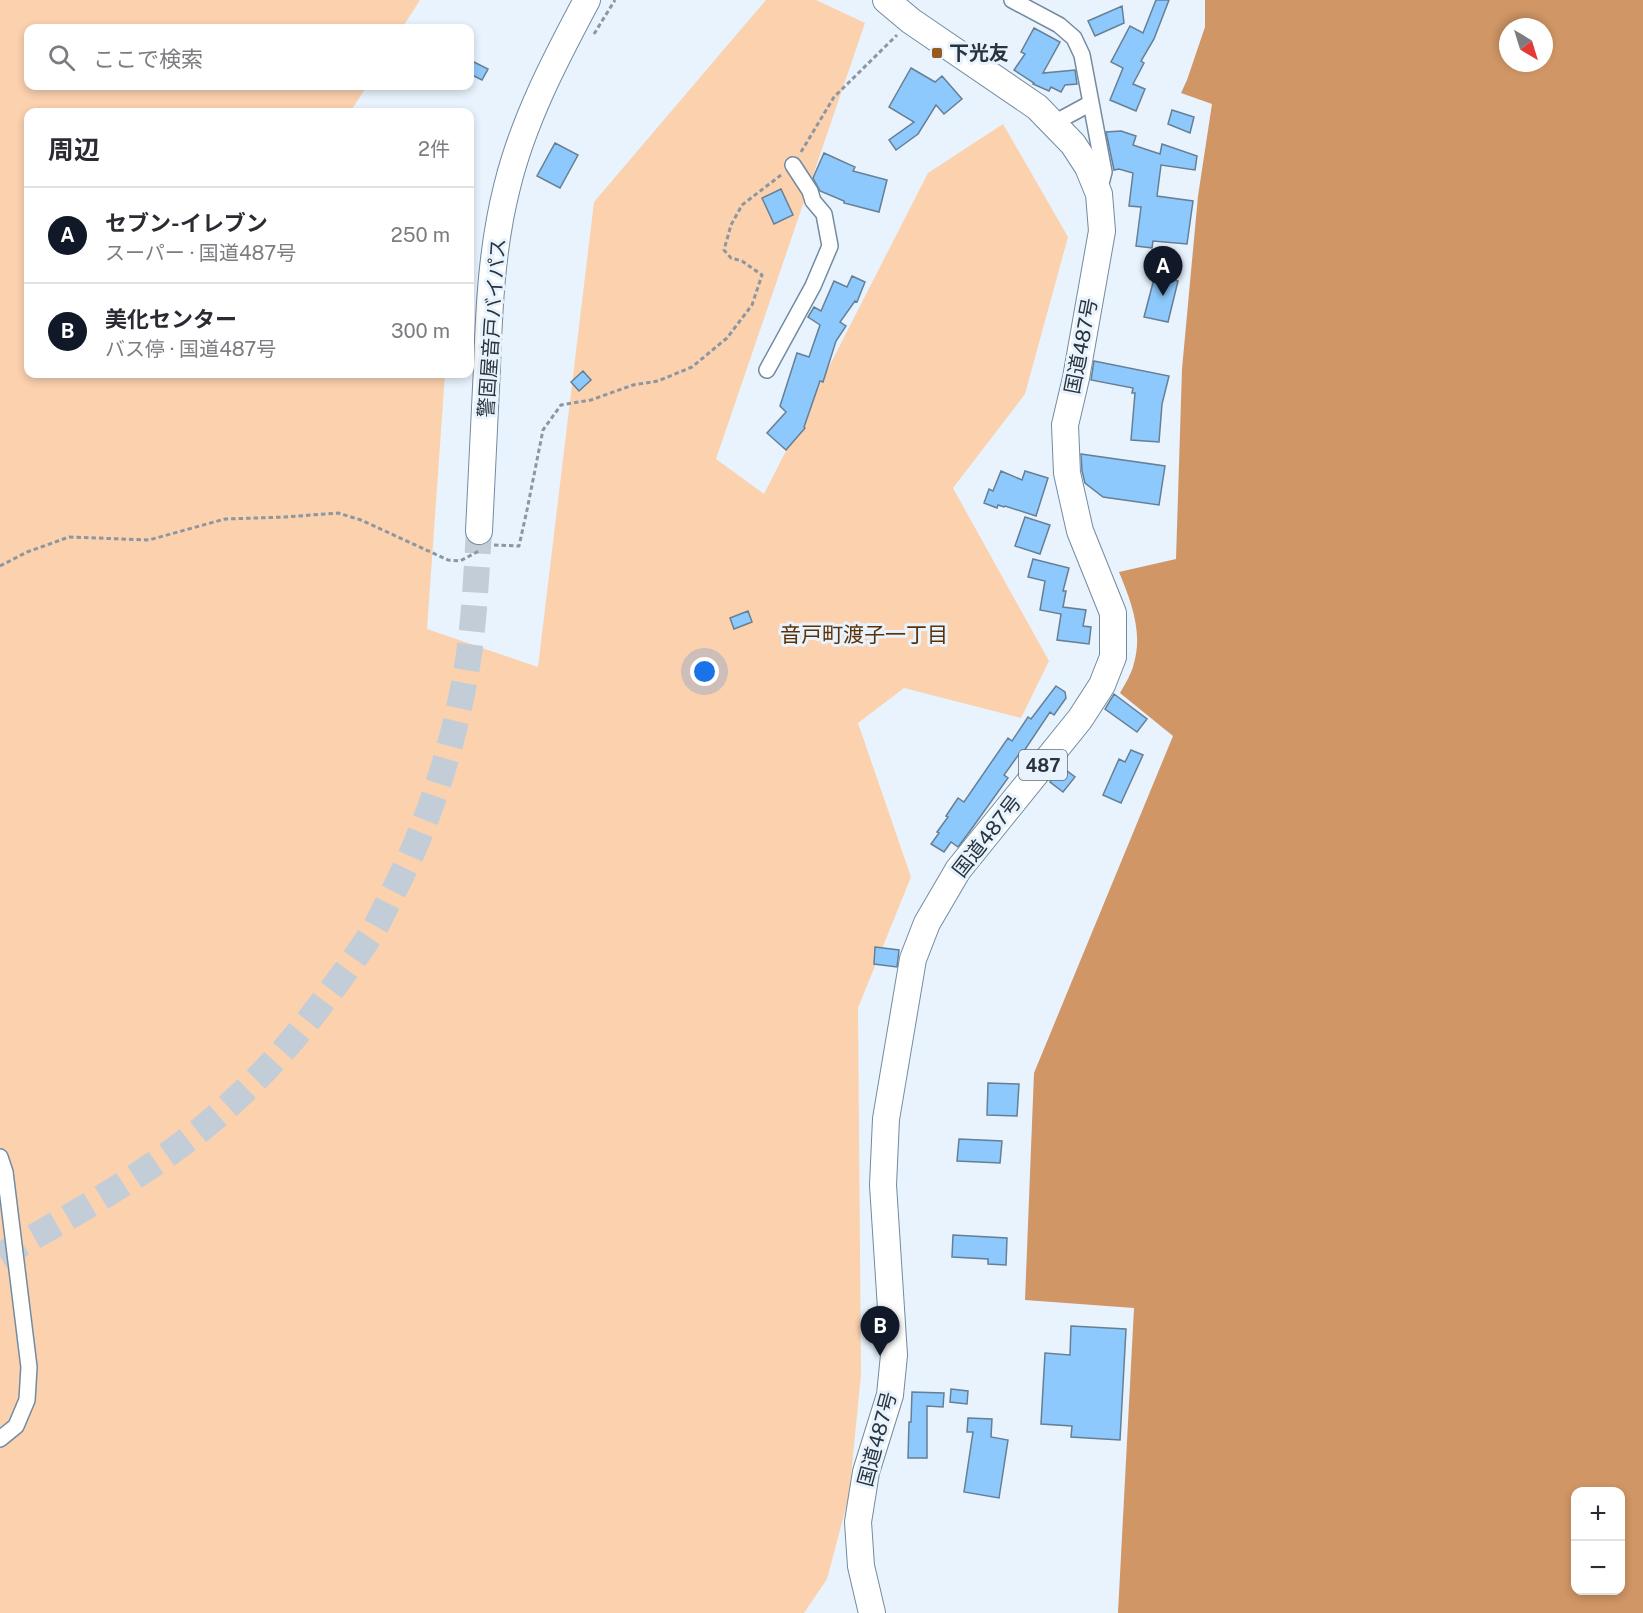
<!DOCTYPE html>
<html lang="ja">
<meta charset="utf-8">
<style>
:root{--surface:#fff;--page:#f7f7f7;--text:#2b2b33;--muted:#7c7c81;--line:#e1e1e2;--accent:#111827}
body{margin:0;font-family:"Public Sans","Noto Sans JP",sans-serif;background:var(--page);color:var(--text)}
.controls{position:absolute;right:18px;bottom:18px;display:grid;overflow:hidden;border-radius:12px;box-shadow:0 3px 9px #0003}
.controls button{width:54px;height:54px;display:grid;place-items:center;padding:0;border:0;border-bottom:2px solid var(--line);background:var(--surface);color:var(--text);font:30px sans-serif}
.compass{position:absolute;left:1499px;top:18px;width:54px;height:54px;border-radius:50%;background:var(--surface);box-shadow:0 3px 9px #0003;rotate:142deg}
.you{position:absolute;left:705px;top:672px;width:21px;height:21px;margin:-15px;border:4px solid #fff;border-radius:50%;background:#1a73e8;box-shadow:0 0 0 9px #1a73e833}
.badge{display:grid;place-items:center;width:39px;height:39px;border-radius:50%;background:var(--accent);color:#fff;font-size:20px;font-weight:700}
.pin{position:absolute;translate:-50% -50px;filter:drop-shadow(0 2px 3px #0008)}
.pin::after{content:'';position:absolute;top:32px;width:21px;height:18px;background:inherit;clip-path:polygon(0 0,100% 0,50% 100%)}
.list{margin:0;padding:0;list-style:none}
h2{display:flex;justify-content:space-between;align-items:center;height:78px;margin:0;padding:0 24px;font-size:26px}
h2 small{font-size:20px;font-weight:400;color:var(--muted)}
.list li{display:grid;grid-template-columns:39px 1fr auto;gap:18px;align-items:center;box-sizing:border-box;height:96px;padding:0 24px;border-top:2px solid var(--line)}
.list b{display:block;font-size:22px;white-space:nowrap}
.list p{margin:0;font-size:20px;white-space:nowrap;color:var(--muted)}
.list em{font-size:20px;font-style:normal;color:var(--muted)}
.icon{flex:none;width:33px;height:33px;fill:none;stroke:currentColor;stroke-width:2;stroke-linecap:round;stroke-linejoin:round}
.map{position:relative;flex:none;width:1643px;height:1613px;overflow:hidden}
.search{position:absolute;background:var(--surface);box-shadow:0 3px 9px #0003;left:24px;top:24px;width:450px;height:66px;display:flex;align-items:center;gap:15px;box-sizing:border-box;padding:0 21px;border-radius:12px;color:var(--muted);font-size:22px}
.panel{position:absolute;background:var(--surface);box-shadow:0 3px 9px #0003;left:24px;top:108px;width:450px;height:270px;border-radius:12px}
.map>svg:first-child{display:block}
.green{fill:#fbd1ae}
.water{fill:#d09665;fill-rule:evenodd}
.building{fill:#8dc9fc;stroke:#667f94;stroke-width:1.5}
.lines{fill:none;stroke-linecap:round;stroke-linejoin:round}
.trunk-tunnel{stroke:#c2cdd7;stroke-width:26;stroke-dasharray:26 13;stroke-linecap:butt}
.minor-casing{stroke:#728ba1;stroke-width:18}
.trunk-casing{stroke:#728ba1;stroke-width:28}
.path{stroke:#8c97a1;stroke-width:3;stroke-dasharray:4.5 3;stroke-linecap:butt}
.minor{stroke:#fff;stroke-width:15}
.trunk{stroke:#fff;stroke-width:26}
.poi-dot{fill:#985b1f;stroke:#e8f3fd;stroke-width:2}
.labels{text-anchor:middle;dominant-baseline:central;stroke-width:6;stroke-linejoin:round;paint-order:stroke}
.shield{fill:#e8f3fd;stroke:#636d77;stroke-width:1.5}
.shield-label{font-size:18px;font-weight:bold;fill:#2a343e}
.poi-label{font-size:20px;font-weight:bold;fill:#2a343e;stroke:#e8f3fd;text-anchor:start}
.street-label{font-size:20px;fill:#2a343e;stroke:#e8f3fd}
.neighbourhood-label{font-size:21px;fill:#5b3206;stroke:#e8f3fd}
</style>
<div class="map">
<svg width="1643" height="1613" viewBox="0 0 1643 1613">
<rect width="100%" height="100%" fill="#e8f3fd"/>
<path class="green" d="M0,0H420L402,28H28V86H367L350,112H28V374H445L427,629L538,667L594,202L766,0H816L865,23L716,459L764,494L928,173L1003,124L1068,237L1025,394L953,488L1049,661L1021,718L904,688L858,723L911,877L858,1008L861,1374L849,1496L827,1579L804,1613H0Z"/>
<path class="water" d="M1205,0H1643V1613H1118L1134,1308L1025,1300L1034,1073L1173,736L1120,693C1125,684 1132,673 1134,663C1143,632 1131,601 1119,572L1176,559L1182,369L1198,196L1212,104L1181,93L1187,80L1205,27ZM1508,27H1544V63H1508ZM1576,1492H1620V1590H1576Z"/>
<path class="building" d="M1156,0H1169L1154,39L1141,61L1144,63L1133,84L1145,89L1136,111L1110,100L1123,68L1111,62L1130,26L1143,33Z
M1122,6L1124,23L1095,36L1088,21Z
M1034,28L1060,42L1043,73L1075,70L1077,84L1065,85L1061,92L1051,87L1049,91L1033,84L1034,83L1014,70L1025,54L1021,52Z
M470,60L488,69L482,80L470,74Z
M911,68L935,82L942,76L962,99L944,114L936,105L918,134L896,150L889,140L914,122L889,107Z
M1172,110L1194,117L1190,133L1168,124Z
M1121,131L1136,136L1133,145L1160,154L1162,144L1197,156L1195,170L1161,165L1157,196L1193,201L1187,244L1153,241L1152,248L1136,246L1141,207L1129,206L1133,173L1119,169L1114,170L1106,132Z
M555,143L578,155L560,188L537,176Z
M824,153L855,167L853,171L887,180L879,212L844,203V201L820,191L813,178Z
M781,189L793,215L774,224L762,198Z
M1155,275L1178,281L1168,322L1144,317Z
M852,276L865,282L857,302L855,301L840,322L846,326L836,341L823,382L820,381L804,427L805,428L786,450L767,433L786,412L780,406L797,353L809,357L820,325L808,317L814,307L821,311L834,281L847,287Z
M1094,361L1169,376L1162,404L1159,442L1131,440L1135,393H1132L1133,388L1091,380Z
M583,371L591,380L579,391L571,382Z
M1081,454L1165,466L1159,505L1103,497L1085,483L1082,471Z
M1001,471L1022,480L1025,471L1048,478L1036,516L1005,506L1004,507L998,505L997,508L984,503L989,489L993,491Z
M1025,517L1050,525L1040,554L1015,546Z
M1033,559L1069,568L1063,591H1066L1063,607L1086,610L1083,626L1091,627L1089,644L1057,640L1061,614L1040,610L1045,581L1028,577Z
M748,611L752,622L734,629L730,618Z
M1056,686L1065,692L1066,698L1054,715L1050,712L1024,751L1022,750L1004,775L1008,778L970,831L958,847L951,842L944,852L931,844L939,833L937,832L948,817L946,816L958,798L964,802L1008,738L1012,741L1028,717L1031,719Z
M1114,694L1147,719L1137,732L1105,709Z
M1131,750L1143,755L1121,803L1103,795L1119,759L1125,762Z
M1062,767L1075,777L1063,792L1050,782Z
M875,947L899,950L897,967L874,964Z
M988,1083L1019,1084L1017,1116L987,1115Z
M959,1139L1002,1141L1000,1163L957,1161Z
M953,1235L1007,1238L1006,1265L988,1264V1259L952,1257Z
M1071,1326L1126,1329L1120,1440L1071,1437L1072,1426L1041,1424L1045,1353L1070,1355Z
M951,1389L968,1391L967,1404L950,1402Z
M912,1392L944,1393L943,1407L927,1406V1458H908L909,1422H911Z
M968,1418L992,1419L991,1437L1008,1440L999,1498L964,1492L973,1432H967Z"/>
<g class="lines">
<path class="trunk-tunnel" d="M0,1256C72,1215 146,1175 210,1122C249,1089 284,1052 315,1012C335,986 354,960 372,933C379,921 385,908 391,896C427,828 451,754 465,678C474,631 476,578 479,531"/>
<defs>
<path id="minor" d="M1012,0L1059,25L1074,38L1082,55L1104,172L1099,191
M1054,123L1091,103
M767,370L813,286L830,246L824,214L813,201L810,191L793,165
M0,1157L5,1172L29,1367L27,1400L16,1426L0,1439"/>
<path id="trunk" d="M479,531C482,476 484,422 487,367C489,307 492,246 507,187C523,121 555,60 587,0
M872,1613L861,1566L858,1522L866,1472L890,1395L894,1355L883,1185L886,1119L913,959L927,923L958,870L1080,719L1102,685L1113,657V613L1080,531L1067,473L1065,425L1076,378L1102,231L1099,194L1088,167L1073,144L1037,107L911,21L886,0"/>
</defs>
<use href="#minor" class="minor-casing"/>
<use href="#trunk" class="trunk-casing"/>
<path class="path" d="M594,34L615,0
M801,152L834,97L897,35
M494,545L519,546L527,510L543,430L561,405L591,400L633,385L658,381L692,367L727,338L752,305L762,275L742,261L731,258L724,250L731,225L742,205L781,175
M0,566L27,552L69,537L149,540L225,519L285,517L338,513L361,520L448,560L460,561L479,551"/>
<use href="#minor" class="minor"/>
<use href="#trunk" class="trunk"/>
</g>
<rect class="poi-dot" x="931" y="47" width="12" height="12" rx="3"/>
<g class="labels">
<rect class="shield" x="1019" y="750" width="48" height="30" rx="4.5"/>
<g class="shield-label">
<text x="1043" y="765">487</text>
</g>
<g class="poi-label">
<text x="949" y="53">下光友</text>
</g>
<g class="street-label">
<text transform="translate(492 328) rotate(-86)">警固屋音戸バイパス</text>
<text transform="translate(1081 346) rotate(-79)">国道487号</text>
<text transform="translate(987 836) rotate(-52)">国道487号</text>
<text transform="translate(877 1439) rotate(-75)">国道487号</text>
</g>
<g class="neighbourhood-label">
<text x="864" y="634">音戸町渡子一丁目</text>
</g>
</g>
</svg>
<div class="controls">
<button>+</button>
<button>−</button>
</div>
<svg class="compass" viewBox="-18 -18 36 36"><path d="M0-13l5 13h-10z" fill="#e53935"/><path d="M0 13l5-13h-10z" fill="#7c7c81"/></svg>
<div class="you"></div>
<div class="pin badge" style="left:1163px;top:296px">A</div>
<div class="pin badge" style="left:880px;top:1356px">B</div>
<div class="search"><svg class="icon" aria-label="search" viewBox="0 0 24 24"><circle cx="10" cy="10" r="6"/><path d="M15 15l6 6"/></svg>ここで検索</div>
<section class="panel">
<h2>周辺<small>2件</small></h2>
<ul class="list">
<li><span class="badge">A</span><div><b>セブン-イレブン</b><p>スーパー · 国道487号</p></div><em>250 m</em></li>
<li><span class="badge">B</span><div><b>美化センター</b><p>バス停 · 国道487号</p></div><em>300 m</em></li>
</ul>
</section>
</div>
